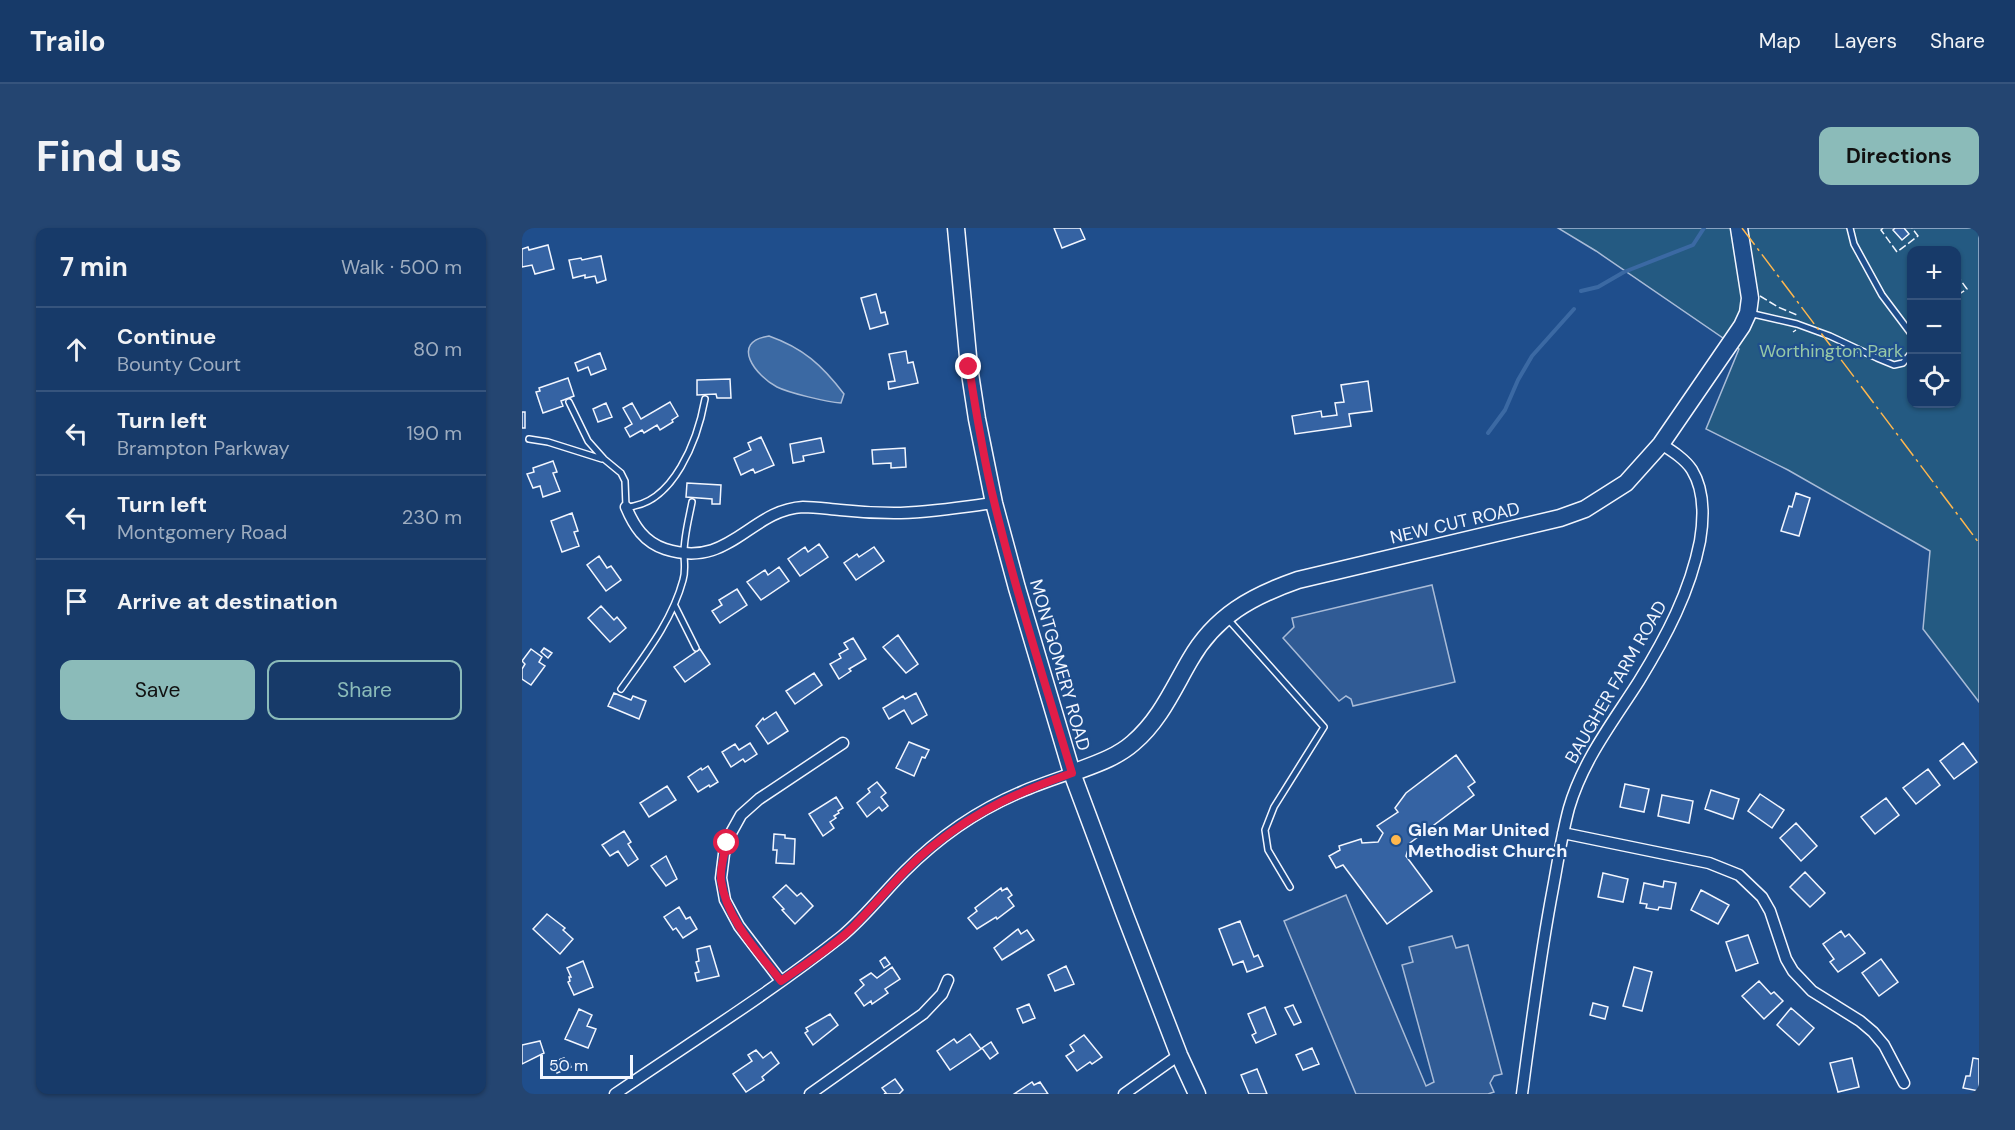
<!DOCTYPE html>
<meta charset="utf-8">
<style>
:root{--surface:#173a69;--page:#244571;--text:#f1f3f6;--muted:#9eadc0;--line:#36547d;--accent:#8bbbb9}
body{margin:0;font-family:"DM Sans",sans-serif;background:var(--page);color:var(--text)}
.controls{position:absolute;right:18px;top:18px;display:grid;overflow:hidden;border-radius:12px;box-shadow:0 2px 4px #0004}
.controls button{width:54px;height:54px;display:grid;place-items:center;padding:0;border:0;border-bottom:2px solid var(--line);background:var(--surface);color:var(--text);font:30px sans-serif}
.scale{position:absolute;left:18px;bottom:15px;width:93px;box-sizing:border-box;padding-left:6px;border:3px solid #f2f6ff;border-top:0;font-size:16px;line-height:21px;white-space:nowrap;color:#f2f6ff;-webkit-text-stroke:4px #1f4e8c;paint-order:stroke}
.stop{position:absolute;width:18px;height:18px;margin:-14px;border:4px solid #e11d48;border-radius:50%;background:#fff}
.stop.end{background:#e11d48;border-color:#fff;box-shadow:0 2px 6px #0008}
.list{margin:0;padding:0;list-style:none}
h2{display:flex;justify-content:space-between;align-items:center;height:78px;margin:0;padding:0 24px;font-size:26px}
h2 small{font-size:20px;font-weight:400;color:var(--muted)}
.list li{display:grid;grid-template-columns:39px 1fr auto;gap:18px;align-items:center;box-sizing:border-box;height:84px;padding:0 24px;border-top:2px solid var(--line)}
.list b{display:block;font-size:22px;white-space:nowrap}
.list p{margin:0;font-size:20px;white-space:nowrap;color:var(--muted)}
.list em{font-size:20px;font-style:normal;color:var(--muted)}
.actions{display:flex;gap:12px;padding:18px 24px}
.actions a{flex:1;padding:14px 0;border:2px solid var(--accent);border-radius:12px;text-align:center;font-size:21px;color:var(--accent)}
.actions .main{background:var(--accent);color:#111}
.icon{flex:none;width:33px;height:33px;fill:none;stroke:currentColor;stroke-width:2;stroke-linecap:round;stroke-linejoin:round}
.map{position:relative;flex:none;width:1457px;height:866px;overflow:hidden;border-radius:12px}
header{display:flex;align-items:center;gap:36px;box-sizing:border-box;height:84px;padding:0 30px;background:var(--surface);border-bottom:2px solid var(--line)}
header strong{font-size:28px}
nav{display:flex;gap:33px;margin-inline-start:auto;font-size:21px}
.intro{display:flex;align-items:center;justify-content:space-between;box-sizing:border-box;height:144px;padding:0 36px}
h1{margin:0;font-size:42px}
.button{padding:15px 27px;border-radius:12px;background:var(--accent);color:#111;font-size:21px;font-weight:700}
main{display:flex;gap:36px;padding:0 36px}
aside{flex:1;background:var(--surface);border-radius:12px;box-shadow:0 2px 4px #0004}
.map>svg:first-child{display:block}
.green{fill:#245a82;stroke:#a8bbd7;stroke-width:1.5;fill-rule:evenodd}
.parking{fill:#305b95;stroke:#a8bbd7;stroke-width:1.5}
.water{fill:#3b69a3;stroke:#a8bbd7;stroke-width:1.5}
.lines{fill:none;stroke-linecap:round;stroke-linejoin:round}
.stream{stroke:#3b69a3;stroke-width:4}
.building{fill:#3563a3;stroke:#f2f6ff;stroke-width:1.5}
.lane-casing{stroke:#f2f6ff;stroke-width:8}
.street-casing{stroke:#f2f6ff;stroke-width:13}
.secondary-casing{stroke:#f2f6ff;stroke-width:19}
.lane{stroke:#1f4e8c;stroke-width:5}
.street{stroke:#1f4e8c;stroke-width:10}
.secondary{stroke:#1f4e8c;stroke-width:16}
.fence{stroke:#f2f6ff;stroke-width:1.5;stroke-dasharray:8 3;stroke-linecap:butt}
.power{stroke:#ffb74d;stroke-width:1.5;stroke-dasharray:21 4.5 3 4.5;stroke-linecap:butt}
.route{stroke:#e11d48;stroke-width:8}
.poi-dot{fill:#ffb74d;stroke:#1f4e8c;stroke-width:2}
.labels{text-anchor:middle;dominant-baseline:central;stroke-width:4.5;stroke-linejoin:round;paint-order:stroke}
.park-label{font-size:18px;fill:#97c8a6;stroke:#1f4e8c}
.street-label{font-size:18px;fill:#f2f6ff;stroke:#1f4e8c}
.poi-label{font-size:18px;font-weight:bold;fill:#f2f6ff;stroke:#1f4e8c;text-anchor:start}
</style>
<header>
<strong>Trailo</strong>
<nav><a>Map</a><a>Layers</a><a>Share</a></nav>
</header>
<div class="intro"><h1>Find us</h1><a class="button">Directions</a></div>
<main>
<aside>
<h2>7 min<small>Walk · 500 m</small></h2>
<ul class="list">
<li><svg class="icon" aria-label="ahead" viewBox="0 0 24 24"><path d="M12 20V5M6 11l6-6 6 6"/></svg><div><b>Continue</b><p>Bounty Court</p></div><em>80 m</em></li>
<li><svg class="icon" aria-label="left" viewBox="0 0 24 24"><path d="M17 20v-9H6M10 6l-5 5 5 5"/></svg><div><b>Turn left</b><p>Brampton Parkway</p></div><em>190 m</em></li>
<li><svg class="icon" aria-label="left" viewBox="0 0 24 24"><path d="M17 20v-9H6M10 6l-5 5 5 5"/></svg><div><b>Turn left</b><p>Montgomery Road</p></div><em>230 m</em></li>
<li><svg class="icon" aria-label="arrive" viewBox="0 0 24 24"><path d="M6 21V4h12l-3 4 3 4H6"/></svg><div><b>Arrive at destination</b></div></li>
</ul>
<div class="actions"><a class="main">Save</a><a>Share</a></div>
</aside>
<div class="map">
<svg width="1457" height="866" viewBox="0 0 1457 866">
<rect width="100%" height="100%" fill="#1f4e8c"/>
<path class="green" d="M1036,0H1457V474L1401,401L1408,323L1266,242L1184,201L1217,121L1074,23ZM1390,22H1434V176H1390Z"/>
<path class="parking" d="M910,357L933,454L831,478L829,471L824,468L817,473L761,410L772,399L770,390Z
M824,667L904,858L912,854L880,737L891,734L887,719L930,708L934,720L946,717L980,846L972,848L968,855L972,864L966,866H834L762,693Z"/>
<path class="water" d="M247,108C281,120 300,137 322,166L319,175C305,174 267,165 255,159C234,148 207,114 247,108Z"/>
<g class="lines">
<path class="stream" d="M1059,63L1076,59L1102,44L1171,17L1182,0
M966,205L983,182L996,152L1010,128L1052,81"/>
</g>
<path class="building" d="M532,0H558L563,11L540,20Z
M1373,0H1382L1387,6L1380,12L1371,2Z
M26,17L32,41L13,46L10,37L0,39V21L6,19L7,22Z
M79,28L84,52L75,55L73,48L63,50V47L51,50L47,32L59,30L60,32Z
M354,66L359,85L363,84L366,96L348,101L339,70Z
M384,123L386,135L391,134L396,155L367,161L366,154L373,153L367,126Z
M78,125L84,141L69,147L66,139L56,143L53,135Z
M46,150L52,168L39,173L41,178L21,185L14,164L18,163L17,160Z
M208,151L209,170H195L194,166L175,167V152Z
M846,153L850,183L827,186L829,198L773,206L770,188L799,183L800,189L815,187L813,175L822,174L819,157Z
M148,174L156,188L150,192L151,194L138,202L135,197L122,205L120,202L108,209L103,200L110,196L101,180L110,175L119,191Z
M84,175L90,189L76,194L71,181Z
M0,184H3V200H0Z
M239,209L252,237L233,245L231,241L219,247L212,230L229,222L226,215Z
M299,210L302,224L281,228L282,233L271,235L268,216Z
M383,220L384,239L369,240V235L351,236L350,222Z
M31,233L35,244L31,245L38,263L21,269L18,258L11,260L5,246L12,244L11,240Z
M165,255L199,257L198,276H190V271L164,269Z
M1274,265L1288,270L1277,308L1259,303L1267,278L1270,279Z
M50,285L56,303L52,304L57,318L40,324L29,293Z
M297,316L306,329L278,348L266,331L283,319L286,324Z
M352,319L362,333L334,352L322,335L335,326L337,329Z
M77,328L85,340L89,338L99,352L84,363L65,337Z
M257,339L267,353L239,372L225,354L243,342L246,347Z
M215,361L225,377L198,395L190,383L200,377L197,372Z
M79,378L92,392L95,389L104,400L88,414L66,390Z
M376,407L396,436L384,445L361,419Z
M331,410L344,431L327,441L329,443L317,451L308,436L319,430L317,426L326,421L322,415Z
M22,420L30,425L26,430L19,424Z
M9,421L20,429L17,434L23,438L9,457L0,451V441L3,436L0,433Z
M178,421L188,436L163,454L152,439Z
M292,445L300,457L273,476L264,463Z
M92,465L109,472L111,468L124,473L117,491L86,478Z
M394,465L405,487L390,496L382,482L367,491L361,480L381,468L383,471Z
M254,484L266,503L246,516L234,498L241,490L242,492Z
M387,514L407,522L403,530L400,529L392,548L374,540Z
M228,515L235,526L223,534L221,531L209,539L200,524L213,516L217,522Z
M1441,515L1455,534L1432,551L1418,533Z
M934,527L953,554L946,559L952,567L888,615L884,628L910,663L865,696L821,637L814,640L807,628L818,622L817,618L839,611L840,615L856,614L861,605L855,598L876,584L873,580L884,565Z
M186,538L196,554L188,559L187,557L176,564L166,549L179,540L180,542Z
M1406,541L1418,557L1394,576L1381,560Z
M355,554L364,565L359,569L366,578L360,583L357,579L345,589L335,575L348,564L346,561Z
M1103,556L1127,561L1122,584L1098,579Z
M145,558L154,572L127,589L118,575Z
M1189,562L1217,571L1211,591L1183,581Z
M1238,566L1262,582L1250,600L1226,583Z
M1140,567L1171,573L1167,595L1136,588Z
M314,569L321,580L316,583L317,585L312,588L314,590L308,594L312,600L301,608L287,586Z
M1364,570L1377,587L1353,606L1339,589Z
M1274,595L1295,618L1279,633L1258,610Z
M102,603L109,614L106,616L116,631L106,638L96,623L88,628L80,617Z
M252,606L263,607V610L273,611L272,636L254,635L255,622H251Z
M144,628L155,651L144,658L129,638Z
M1283,644L1303,665L1288,679L1268,659Z
M1081,645L1106,651L1101,674L1076,669Z
M1142,653L1154,655L1149,681L1137,679L1136,682L1124,680L1125,676L1118,675L1122,655L1141,659Z
M264,657L275,668L279,665L291,678L273,696L260,682L262,681L251,669Z
M479,660L480,663L485,660L490,667L486,670L492,678L475,691L474,689L455,701L446,690L455,683L453,680Z
M1179,662L1207,677L1196,696L1169,682Z
M157,679L164,691L168,689L175,701L161,710L154,700L151,702L142,689Z
M25,686L43,700L41,702L51,711L38,726L11,701Z
M718,693L732,729L736,727L741,738L725,744L721,733L711,737L697,701Z
M496,701L499,706L505,702L512,712L480,732L472,720Z
M1319,703L1323,709L1327,706L1343,725L1316,744L1308,734L1312,731L1301,716Z
M1226,707L1236,735L1214,743L1204,714Z
M188,718L197,748L175,753L173,745L177,744L174,734L177,733L175,721Z
M363,729L368,736L362,740L358,733Z
M1359,731L1376,754L1357,768L1340,745Z
M61,733L71,759L52,767L46,754L48,753L47,749H49L45,740Z
M544,738L552,756L533,763L526,747Z
M370,739L378,751L363,761L366,765L350,776L349,773L342,778L333,765L342,757L338,752L349,745L355,750Z
M1112,739L1130,744L1120,783L1101,778Z
M1237,753L1249,766L1252,764L1261,773L1242,791L1220,768Z
M1071,775L1086,779L1083,791L1068,787Z
M507,776L513,790L501,795L495,781Z
M771,777L779,794L772,797L763,780Z
M743,779L754,806L734,815L730,807L734,805L726,786Z
M1269,780L1292,800L1277,817L1255,797Z
M57,781L70,787L65,798L74,801L66,820L43,811Z
M308,786L316,797L291,817L283,805L286,803L284,800Z
M448,806L459,821L428,842L415,823L432,811L435,815Z
M562,807L580,829L570,836L568,834L555,843L544,828L552,823L548,817Z
M18,813L22,825L0,836V817Z
M469,814L476,825L468,831L460,820Z
M790,820L797,836L781,842L774,827Z
M234,822L241,830L249,824L257,835L240,849L242,852L224,864L211,846L230,833L226,827Z
M42,830L44,835L47,834L49,839L35,845L31,834Z
M1330,830L1337,859L1316,864L1308,835Z
M1451,830L1457,831V863L1441,860L1444,848H1448Z
M735,841L745,866H727L719,847Z
M373,851L381,862L377,866H362L364,865L360,860Z
M510,854L512,857L518,854L526,866H492Z"/>
<g class="lines">
<defs>
<path id="lane" d="M1328,0L1332,16L1360,67L1390,107
M1227,85L1275,96L1308,108L1355,130L1372,137L1381,135L1390,124
M47,174L66,213L82,231L99,245L103,253L104,279C152,277 176,210 183,171
M7,211L26,214L80,231
M153,378L174,420
M705,390L802,499L752,579L743,602L746,622L768,659
M99,461C123,427 150,393 161,352C164,342 162,334 162,325C162,308 167,290 170,274"/>
<path id="street" d="M104,279C112,298 122,314 143,321C208,342 227,282 281,279C293,279 306,281 318,282C336,284 354,285 372,285C406,285 439,279 472,275
M1041,605L1187,635L1217,647L1240,669L1248,683L1264,731L1271,743L1290,763L1338,793L1351,804L1362,817L1382,855
M259,753L217,698L203,672L199,650L202,626L209,605L219,587L237,571L321,515
M93,866C169,814 248,765 320,708C343,689 362,664 383,643C416,610 456,582 499,564C515,557 533,551 550,545
M288,866L401,786L420,766L426,752
M602,866L657,827
M1000,866C1009,797 1018,728 1031,660C1036,633 1040,606 1047,580C1061,532 1091,494 1117,453C1144,409 1168,364 1178,313C1182,289 1183,263 1170,242C1163,231 1150,223 1139,216"/>
<path id="secondary" d="M434,0L447,139L455,191L472,275L495,360L550,545L603,687L657,827L675,866
M550,545C571,537 594,530 611,515C638,492 651,461 668,432C693,388 730,368 776,352L1038,290L1063,281L1104,255L1139,216L1220,98L1226,85L1228,70L1217,0"/>
</defs>
<use href="#lane" class="lane-casing"/>
<use href="#street" class="street-casing"/>
<use href="#secondary" class="secondary-casing"/>
<use href="#lane" class="lane"/>
<use href="#street" class="street"/>
<use href="#secondary" class="secondary"/>
<path class="fence" d="M1361,0L1359,2L1375,24L1396,8L1390,0
M1434,46L1445,61L1434,68
M1238,68L1256,79L1275,87
M1271,104L1274,102"/>
<path class="power" d="M1220,0L1457,315"/>
</g>
<g class="lines">
<path class="route" d="M205,615C202,626 198,640 199,652C204,691 236,724 259,753C282,737 308,721 329,701C357,673 381,641 412,617C457,581 497,564 550,545C523,455 494,365 472,273C461,229 454,184 447,139"/>
</g>
<circle class="poi-dot" cx="874" cy="612" r="6"/>
<g class="labels">
<g class="park-label">
<text x="1309" y="123">Worthington Park</text>
</g>
<g class="street-label">
<text transform="translate(933 295) rotate(-13)">NEW CUT ROAD</text>
<text transform="translate(538 437) rotate(74)">MONTGOMERY ROAD</text>
<text transform="translate(1094 454) rotate(-60)">BAUGHER FARM ROAD</text>
</g>
<g class="poi-label">
<text x="886" y="602">Glen Mar United<tspan x="886" dy="21">Methodist Church</tspan></text>
</g>
</g>
</svg>
<div class="controls">
<button>+</button>
<button>−</button>
<button><svg class="icon" aria-label="locate" viewBox="0 0 24 24"><circle cx="12" cy="12" r="6"/><path d="M12 2v4M12 18v4M2 12h4M18 12h4"/></svg></button>
</div>
<div class="scale">50 m</div>
<div class="stop" style="left:205px;top:615px"></div>
<div class="stop end" style="left:447px;top:139px"></div>
</div>
</main>
